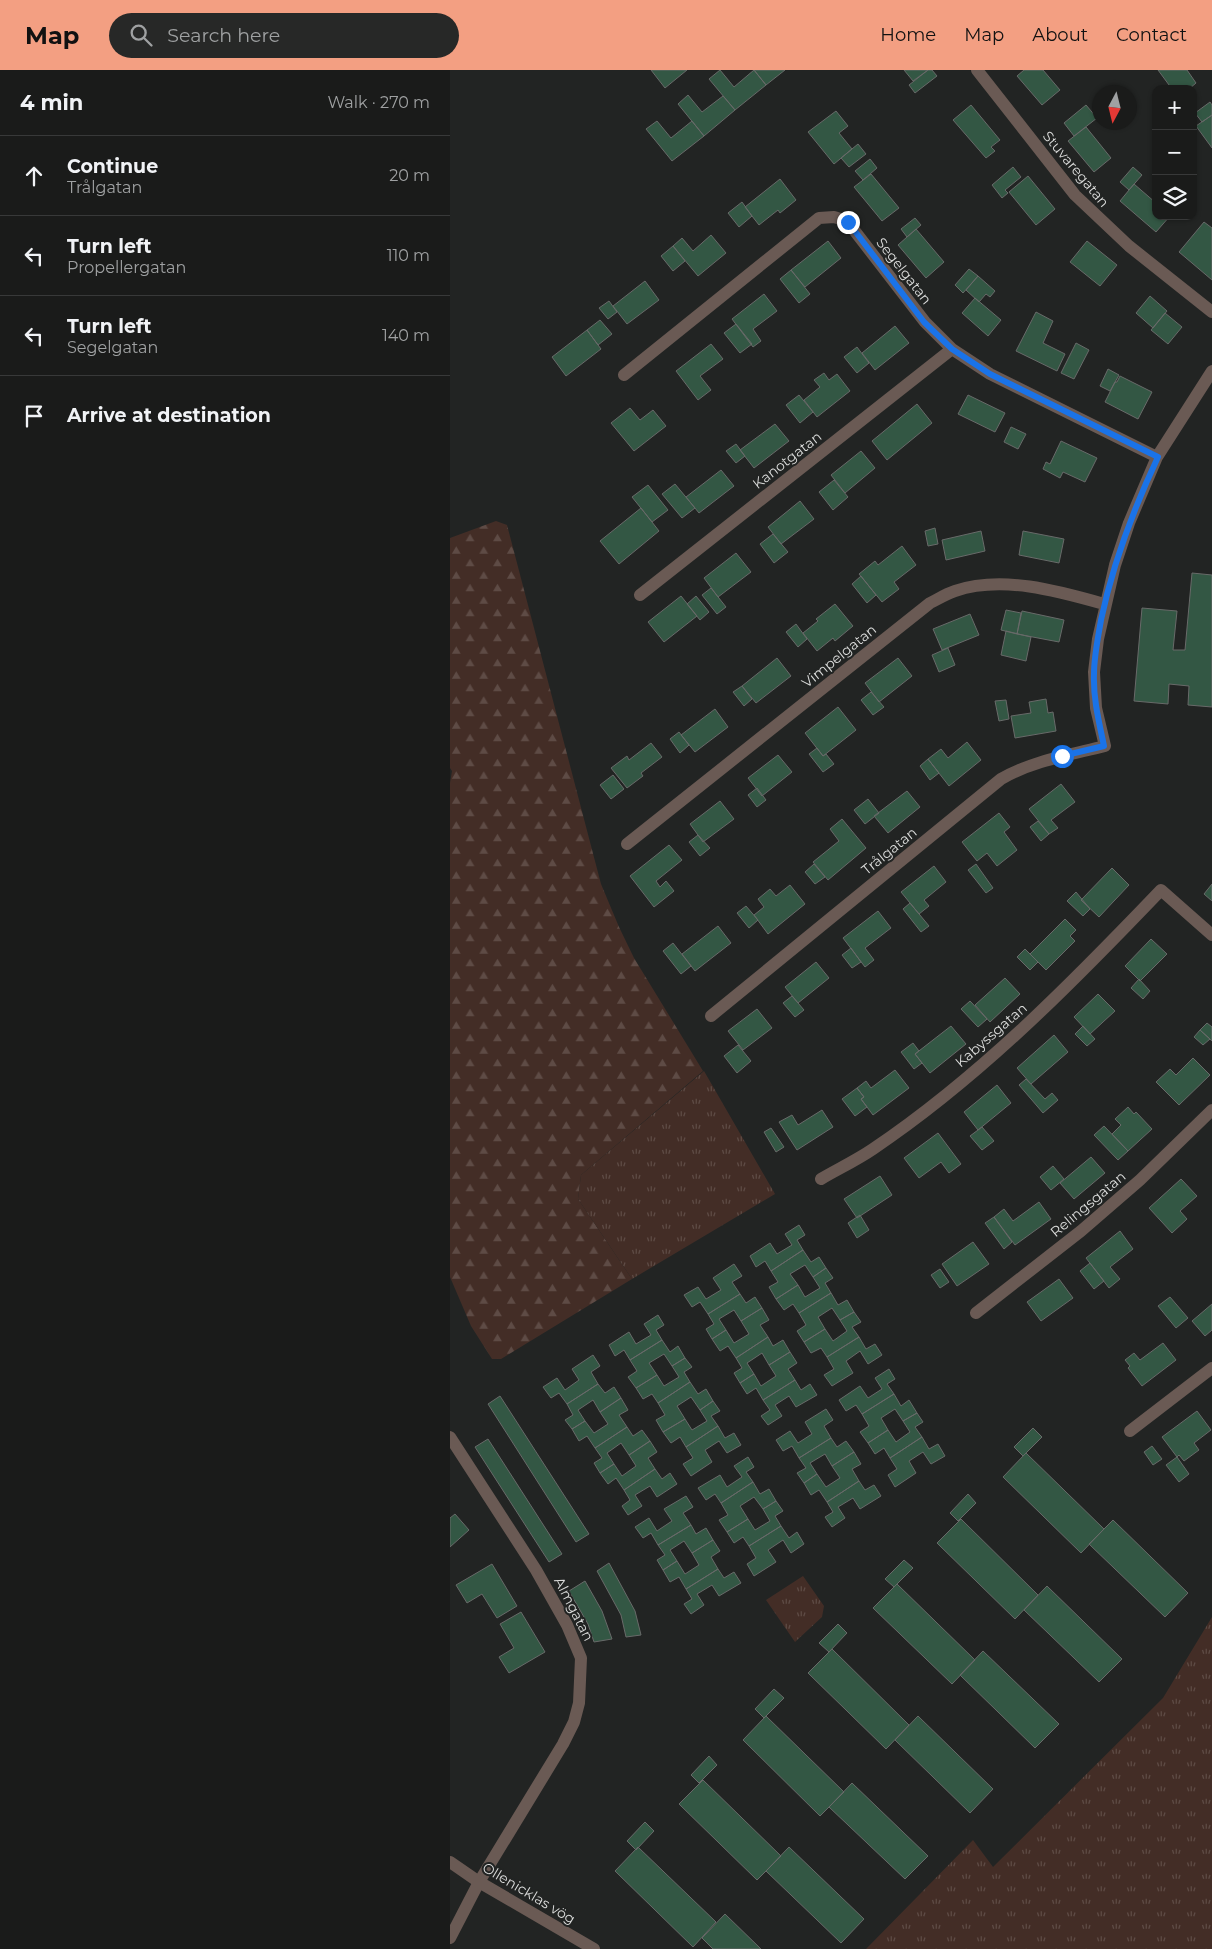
<!DOCTYPE html>
<meta charset="utf-8">
<style>
:root{--surface:#1a1b1a;--page:#272827;--text:#f1f3f6;--muted:#9fa1a2;--line:#383939;--accent:#f39f82}
body{margin:0;font-family:Montserrat,sans-serif;background:var(--page);color:var(--text)}
.controls{position:absolute;right:15px;top:15px;display:grid;overflow:hidden;border-radius:10px;box-shadow:0 1px 4px #0004}
.controls button{width:45px;height:45px;display:grid;place-items:center;padding:0;border:0;border-bottom:1px solid var(--line);background:var(--surface);color:var(--text);font:25px sans-serif}
.compass{position:absolute;left:642px;top:15px;width:45px;height:45px;border-radius:50%;background:var(--surface);box-shadow:0 1px 4px #0004;rotate:187deg}
.stop{position:absolute;width:15px;height:15px;margin:-11px;border:4px solid #1a73e8;border-radius:50%;background:#fff}
.stop.end{background:#1a73e8;border-color:#fff;box-shadow:0 1px 5px #0008}
.list{margin:0;padding:0;list-style:none}
h2{display:flex;justify-content:space-between;align-items:center;height:65px;margin:0;padding:0 20px;font-size:21px}
h2 small{font-size:16px;font-weight:400;color:var(--muted)}
.list li{display:grid;grid-template-columns:32px 1fr auto;gap:15px;align-items:center;box-sizing:border-box;height:80px;padding:0 20px;border-top:1px solid var(--line)}
.list b{display:block;font-size:19px;white-space:nowrap}
.list p{margin:0;font-size:16px;white-space:nowrap;color:var(--muted)}
.list em{font-size:16px;font-style:normal;color:var(--muted)}
.icon{flex:none;width:28px;height:28px;fill:none;stroke:currentColor;stroke-width:2;stroke-linecap:round;stroke-linejoin:round}
.map{position:relative;flex:none;width:762px;height:1879px;overflow:hidden}
header{display:flex;align-items:center;gap:30px;box-sizing:border-box;height:70px;padding:0 25px;background:var(--accent);color:#111}
header strong{font-size:24px}
nav{display:flex;gap:28px;margin-inline-start:auto;font-size:18px}
.search{width:350px;height:45px;background:var(--page);display:flex;align-items:center;gap:12px;box-sizing:border-box;padding:0 18px;border-radius:28px;color:var(--muted);font-size:19px}
main{display:flex}
aside{flex:1;background:var(--surface)}
.map>svg:first-child{display:block}
.forest{fill:url(#forest-firs)}
.park{fill:url(#park-tufts)}
.building{fill:#335744;stroke:#686a69}
.lines{fill:none;stroke-linecap:round;stroke-linejoin:round}
.street{stroke:#6a5a54;stroke-width:12}
.route{stroke:#1a73e8;stroke-width:6}
.labels{text-anchor:middle;dominant-baseline:central;stroke-width:4;stroke-linejoin:round;paint-order:stroke}
.street-label{font-size:14px;fill:#dbdcdb;stroke:#222423}
</style>
<header>
<strong>Map</strong>
<div class="search"><svg class="icon" aria-label="search" viewBox="0 0 24 24"><circle cx="10" cy="10" r="6"/><path d="M15 15l6 6"/></svg>Search here</div>
<nav><a>Home</a><a>Map</a><a>About</a><a>Contact</a></nav>
</header>
<main>
<aside>
<h2>4 min<small>Walk · 270 m</small></h2>
<ul class="list">
<li><svg class="icon" aria-label="ahead" viewBox="0 0 24 24"><path d="M12 20V5M6 11l6-6 6 6"/></svg><div><b>Continue</b><p>Trålgatan</p></div><em>20 m</em></li>
<li><svg class="icon" aria-label="left" viewBox="0 0 24 24"><path d="M17 20v-9H6M10 6l-5 5 5 5"/></svg><div><b>Turn left</b><p>Propellergatan</p></div><em>110 m</em></li>
<li><svg class="icon" aria-label="left" viewBox="0 0 24 24"><path d="M17 20v-9H6M10 6l-5 5 5 5"/></svg><div><b>Turn left</b><p>Segelgatan</p></div><em>140 m</em></li>
<li><svg class="icon" aria-label="arrive" viewBox="0 0 24 24"><path d="M6 21V4h12l-3 4 3 4H6"/></svg><div><b>Arrive at destination</b></div></li>
</ul>
</aside>
<div class="map">
<svg width="762" height="1879" viewBox="0 0 762 1879">
<defs>
<pattern id="forest-firs" width="22" height="20" patternUnits="userSpaceOnUse" patternTransform="scale(1.25)"><rect width="22" height="20" fill="#432d26"/><path d="M5 1l3.5 6h-7zM16 11l3.5 6h-7z" fill="#5e4b45"/></pattern>
<pattern id="park-tufts" width="24" height="20" patternUnits="userSpaceOnUse" patternTransform="scale(1.25)"><rect width="24" height="20" fill="#432d26"/><path d="M3 7l-1-3M5 7V3M7 7l1-3M15 17l-1-3M17 17v-4M19 17l1-3" fill="none" stroke="#5e4b45"/></pattern>
</defs>
<rect width="100%" height="100%" fill="#222423"/>
<path class="forest" d="M46,451L57,455L151,814L169,857L184,888L253,1001L131,1105L128,1129L182,1209L51,1289H42L21,1256L0,1207V713L2,701L0,698V468Z"/>
<path class="park" d="M254,1001L325,1124L182,1209L128,1129L131,1105Z
M353,1506L374,1536L372,1547L345,1572L316,1530Z
M762,1547V1879H416L523,1770L543,1797L713,1628Z"/>
<path class="building" d="M201,0H237L215,18Z
M270,0L284,17L304,0L316,15L285,40L259,9Z
M304,0H335L316,15Z
M454,0H478L463,11Z
M478,0H482L487,6L465,23L459,15Z
M574,0H593L610,20L592,35L567,6Z
M708,0H737L746,13L739,19H722Z
M238,25L252,42L273,26L285,40L254,66L228,34Z
M760,32L762,35V45L752,52L745,43Z
M521,35L550,70L541,77L545,81L536,88L503,50Z
M636,35L647,48L624,66L614,53Z
M386,41L398,56L389,63L402,79L384,94L358,62Z
M762,45V78L746,56Z
M207,51L221,68L242,51L254,66L222,91L196,59Z
M636,57L661,88L644,102L618,71Z
M408,74L416,84L399,97L391,88Z
M420,89L427,98L413,110L405,101Z
M563,97L571,107L555,120L558,123L552,128L542,115Z
M683,97L692,105L679,120L670,112Z
M421,104L449,138L432,151L404,117Z
M578,106L605,139L586,155L559,122Z
M330,109L346,130L330,143L328,140L309,155L295,137Z
M684,114L706,133V146H720L706,162L670,131Z
M292,132L302,146L289,157L278,143Z
M465,148L471,155L457,167L451,159Z
M754,152L762,158V210L729,182Z
M466,159L494,192L476,208L448,175Z
M261,165L276,183L248,206L223,176L232,168L243,181Z
M378,171L391,188L355,217L341,200Z
M637,171L667,195L650,216L620,192Z
M223,176L235,191L223,201L211,186Z
M519,199L528,206L513,223L505,215Z
M341,200L360,224L349,233L330,209Z
M528,206L545,221L540,227L536,224L529,232L516,220Z
M195,211L209,230L177,254L163,236Z
M314,224L327,241L303,259L311,271L303,277L282,249Z
M700,226L717,241L703,258L686,243Z
M525,228L551,250L538,266L512,243Z
M159,231L167,242L158,249L149,238Z
M586,242L603,251L593,273L615,284L607,301L566,281Z
M715,243L732,257L718,274L701,260Z
M150,250L162,264L148,275L137,260Z
M286,254L302,274L290,283L274,263Z
M445,256L459,273L425,300L412,283Z
M137,260L151,279L116,306L102,287Z
M626,273L639,280L624,309L611,303Z
M261,274L273,289L250,306L261,320L248,330L226,301Z
M407,277L419,293L407,303L394,287Z
M658,299L669,305L660,321L650,316Z
M374,303L379,310L387,304L400,321L367,347L354,330L370,317L364,310Z
M670,306L702,322L688,349L655,332L665,312H667Z
M349,325L363,342L350,353L336,335Z
M518,325L555,343L545,362L508,344Z
M467,334L482,353L437,390L422,371Z
M180,338L190,350L203,340L216,356L184,381L161,353Z
M325,354L339,371L304,398L290,380Z
M561,357L576,364L568,379L554,372Z
M611,371L647,388L635,412L613,402L610,408L593,399L596,392L600,394Z
M286,374L295,386L286,393L276,381Z
M411,381L425,398L395,423L381,405Z
M271,400L284,416L249,443L236,427Z
M384,410L398,427L383,440L369,422Z
M225,414L245,438L232,448L212,424Z
M198,415L218,440L202,452L182,427Z
M350,431L364,449L331,474L318,457Z
M191,438L209,461L169,494L150,471Z
M485,458L488,474L478,476L475,461Z
M531,461L535,481L496,490L492,470Z
M573,461L614,469L609,493L569,485Z
M323,464L338,482L324,493L310,474Z
M452,476L466,495L444,512L449,519L432,532L409,504L425,491L428,495Z
M286,483L301,502L268,527L254,508Z
M742,503L762,505V637L738,635L739,616L719,614L718,634L684,631L692,538L727,541L723,580H735Z
M411,506L426,525L417,533L402,514Z
M261,518L276,537L267,544L252,525Z
M231,526L247,546L214,572L198,552Z
M246,526L259,542L250,550L237,534Z
M385,534L403,556L385,571L383,568L367,581L353,563L368,551L366,549Z
M556,540L571,543L567,564L551,560Z
M572,541L614,550L609,572L567,564Z
M520,544L529,565L492,580L483,559Z
M346,554L357,569L348,577L336,562Z
M556,561L581,567L576,591L551,585Z
M498,578L505,595L489,602L482,585Z
M327,588L341,606L306,633L292,616Z
M448,588L462,606L429,632L415,613Z
M292,616L302,629L294,636L283,622Z
M421,622L434,637L423,645L411,630Z
M596,629L598,643L603,642L606,661L565,668L561,646L581,643L579,632Z
M556,630L559,649L549,651L545,631Z
M388,637L406,660L373,686L355,663Z
M265,639L278,657L245,682L231,665Z
M229,662L239,675L230,683L220,669Z
M517,672L531,690L499,716L478,689L491,679L498,688Z
M201,673L212,687L191,703L193,706L177,718L161,698L177,686L179,690Z
M367,678L373,686L376,684L384,694L373,702L359,684Z
M328,685L342,702L312,726L298,708Z
M478,689L489,703L480,710L470,696Z
M163,705L174,719L161,729L150,715Z
M611,714L625,732L601,750L608,758L599,764L579,739Z
M307,718L316,730L307,737L298,725Z
M457,721L470,737L438,763L424,746Z
M418,729L429,743L415,754L404,740Z
M270,731L284,749L253,772L240,754Z
M549,743L560,757L554,762L567,780L547,796L537,783L527,791L512,772Z
M392,749L416,778L378,810L363,792L389,771L380,759Z
M588,751L599,764L591,771L580,757Z
M248,765L260,778L250,786L239,772Z
M219,775L232,790L206,811L210,817L216,811L224,821L204,837L180,806Z
M364,794L375,807L365,814L355,802Z
M526,794L543,818L536,823L518,800Z
M484,796L496,812L474,830L479,836L469,844L451,822Z
M662,798L679,815L649,847L631,830Z
M762,814V831L754,824Z
M340,815L355,834L318,864L304,845L314,837L308,829L320,819L326,826Z
M626,822L640,839L633,846L617,831Z
M460,833L479,856L471,862L453,839Z
M296,836L308,850L299,858L287,843Z
M428,841L441,858L415,878L424,890L415,897L393,868Z
M615,849L626,860L620,866L625,871L596,900L580,884Z
M268,856L281,873L245,901L232,884Z
M701,869L717,884L690,911L675,896Z
M223,873L241,896L231,904L213,881Z
M401,878L411,892L402,898L392,885Z
M575,879L588,892L580,900L567,887Z
M366,892L379,908L348,933L335,917Z
M555,908L570,924L540,952L525,935Z
M689,909L700,921L693,929L681,918Z
M648,924L665,941L640,964L624,947Z
M342,926L354,940L345,947L333,933Z
M520,931L537,949L528,957L511,939Z
M307,939L322,958L293,980L278,961Z
M757,953L762,957V971L750,960Z
M501,956L516,974L480,1003L465,984Z
M633,956L645,969L637,976L625,964Z
M750,960L760,969L753,975L744,967Z
M604,965L618,982L581,1014L567,998Z
M463,973L469,981L465,984L472,993L464,999L451,982Z
M288,975L301,991L287,1003L274,986Z
M743,988L760,1005L729,1035L706,1012L720,999L726,1005Z
M445,1000L459,1018L423,1045L411,1029L414,1027L407,1018L416,1011L421,1018Z
M576,1009L595,1029L602,1023L608,1030L593,1043L569,1015Z
M547,1015L561,1033L528,1060L514,1042Z
M407,1018L414,1027L411,1029L417,1037L405,1046L392,1029Z
M678,1037L684,1044L686,1042L702,1059L678,1081L662,1064L671,1055L665,1049Z
M372,1040L383,1057L347,1080L329,1052L342,1045L348,1055Z
M654,1056L678,1081L668,1090L644,1065Z
M532,1057L544,1071L532,1080L520,1066Z
M321,1058L334,1077L326,1082L314,1062Z
M488,1063L511,1094L499,1103L491,1092L469,1108L454,1088Z
M641,1087L655,1103L624,1129L610,1113Z
M603,1096L614,1109L601,1120L590,1107Z
M430,1106L442,1125L407,1148L394,1129Z
M731,1109L747,1126L730,1141L737,1149L722,1163L699,1138Z
M589,1132L601,1149L565,1175L544,1147L554,1139L563,1151Z
M410,1145L419,1160L407,1168L398,1153Z
M544,1147L562,1172L554,1179L535,1153Z
M349,1155L355,1165L347,1170L353,1180L321,1201L315,1191L306,1197L300,1186L320,1173L327,1184L342,1175L335,1164Z
M670,1161L683,1179L660,1197L670,1209L659,1218L636,1188Z
M523,1172L539,1194L507,1216L492,1194Z
M353,1180L361,1192L369,1187L376,1198L363,1207L355,1195L340,1204L348,1215L326,1229L319,1217L328,1212L321,1201Z
M640,1193L654,1211L644,1219L630,1201Z
M284,1194L292,1206L282,1212L290,1224L258,1244L250,1232L242,1237L234,1225L248,1217L256,1229L271,1220L263,1208Z
M376,1198L383,1208L375,1213L381,1223L349,1243L343,1234L334,1240L326,1229L348,1215L355,1227L370,1218L363,1207Z
M490,1199L499,1212L490,1218L481,1205Z
M609,1209L623,1228L591,1251L577,1232Z
M381,1223L388,1235L397,1230L404,1242L390,1250L382,1238L368,1247L375,1259L354,1272L347,1261L356,1255L349,1243Z
M290,1224L296,1233L305,1227L312,1238L291,1251L284,1240L269,1249L276,1260L262,1269L256,1259L264,1254L258,1244Z
M720,1227L738,1248L726,1258L708,1236Z
M762,1234V1260L755,1266L742,1251Z
M312,1238L319,1250L310,1255L318,1267L286,1288L278,1276L270,1281L262,1269L276,1260L284,1273L299,1264L291,1251Z
M404,1242L411,1252L402,1257L409,1267L377,1287L371,1278L361,1283L354,1272L375,1259L383,1271L397,1261L390,1250Z
M208,1245L214,1255L206,1260L212,1270L180,1290L174,1280L165,1286L159,1275L179,1262L186,1274L201,1265L194,1254Z
M318,1267L323,1276L333,1270L340,1282L319,1295L312,1283L297,1293L304,1304L290,1313L284,1303L292,1298L286,1288Z
M409,1267L416,1279L425,1274L432,1285L418,1294L410,1281L396,1291L403,1303L382,1316L374,1305L384,1299L377,1287Z
M212,1270L220,1282L228,1276L235,1288L222,1296L214,1284L199,1293L207,1305L186,1318L178,1307L187,1301L180,1290Z
M713,1273L726,1290L692,1316L678,1298L680,1296L675,1290L684,1283L690,1290Z
M340,1282L347,1293L338,1299L345,1310L313,1330L306,1318L297,1324L290,1313L304,1304L311,1316L326,1306L319,1295Z
M143,1285L150,1296L141,1302L148,1314L117,1334L109,1323L101,1328L93,1317L107,1308L115,1320L129,1310L122,1299Z
M235,1288L242,1297L234,1302L240,1312L208,1333L202,1324L193,1329L186,1318L207,1305L214,1316L229,1307L222,1296Z
M439,1299L445,1309L437,1314L444,1324L412,1344L406,1335L396,1341L389,1330L410,1316L418,1328L432,1319L425,1308Z
M345,1310L351,1320L360,1314L367,1325L346,1337L339,1326L325,1335L332,1346L318,1355L311,1346L320,1340L313,1330Z
M240,1312L248,1324L256,1319L263,1331L250,1340L241,1327L227,1336L235,1349L213,1362L206,1350L215,1345L208,1333Z
M148,1314L155,1323L164,1317L171,1328L150,1342L143,1330L128,1340L135,1351L122,1359L115,1350L123,1345L117,1334Z
M444,1324L451,1336L459,1330L467,1343L453,1351L445,1339L431,1348L438,1360L418,1373L410,1362L419,1356L412,1344Z
M50,1326L139,1464L126,1472L38,1334Z
M171,1328L178,1340L169,1345L177,1357L145,1378L137,1366L129,1371L122,1359L135,1351L144,1363L158,1354L150,1342Z
M263,1331L270,1341L261,1346L268,1356L236,1377L230,1367L221,1373L213,1362L235,1349L242,1360L257,1351L250,1340Z
M376,1339L383,1350L374,1356L381,1368L349,1388L342,1376L333,1381L326,1370L340,1361L348,1373L362,1364L355,1352Z
M747,1341L761,1360L744,1373L749,1380L734,1391L729,1385L727,1387L712,1367Z
M467,1343L473,1352L465,1357L472,1367L440,1388L434,1378L425,1384L418,1373L438,1360L446,1372L460,1362L453,1351Z
M268,1356L275,1368L284,1363L291,1375L277,1383L269,1371L255,1380L262,1392L241,1406L233,1394L243,1388L236,1377Z
M177,1357L183,1366L192,1360L200,1371L179,1385L171,1373L157,1383L164,1394L150,1403L144,1393L152,1388L145,1378Z
M583,1358L592,1367L573,1386L564,1377Z
M472,1367L479,1379L488,1374L495,1386L481,1394L473,1382L459,1391L466,1403L445,1417L438,1405L447,1399L440,1388Z
M381,1368L387,1377L396,1371L404,1382L382,1396L375,1384L360,1393L367,1404L354,1413L347,1403L356,1398L349,1388Z
M38,1369L112,1484L99,1492L25,1377Z
M200,1371L207,1382L198,1388L205,1399L174,1420L166,1408L158,1414L150,1403L164,1394L172,1406L186,1396L179,1385Z
M702,1376L712,1389L703,1395L694,1382Z
M404,1382L411,1394L402,1399L409,1411L377,1432L369,1420L361,1425L354,1413L367,1404L376,1417L390,1408L382,1396Z
M576,1383L654,1459L631,1483L553,1407Z
M298,1387L304,1397L296,1402L303,1412L271,1433L265,1424L256,1430L248,1418L270,1405L277,1417L292,1407L284,1396Z
M727,1387L739,1404L729,1412L716,1395Z
M205,1399L212,1409L220,1403L227,1414L207,1427L200,1416L185,1425L192,1436L178,1445L172,1436L180,1430L174,1420Z
M409,1411L415,1420L424,1415L431,1426L410,1439L403,1428L388,1437L395,1448L382,1457L375,1447L383,1442L377,1432Z
M303,1412L310,1424L319,1419L326,1431L313,1439L304,1427L290,1436L298,1449L277,1462L269,1450L278,1445L271,1433Z
M518,1424L526,1433L508,1451L500,1443Z
M236,1426L243,1437L233,1443L241,1455L208,1475L201,1463L193,1468L185,1457L199,1448L207,1461L222,1451L214,1439Z
M326,1431L333,1441L325,1446L331,1456L299,1476L293,1467L284,1473L277,1462L298,1449L305,1460L320,1451L313,1439Z
M5,1444L19,1460L0,1477V1448Z
M511,1449L588,1525L565,1549L487,1473Z
M663,1450L738,1523L715,1547L639,1474Z
M241,1455L246,1464L256,1458L263,1470L242,1483L234,1471L220,1480L227,1491L213,1500L207,1490L215,1485L208,1475Z
M331,1456L339,1468L347,1462L354,1474L341,1483L333,1470L318,1480L326,1492L304,1506L297,1494L306,1488L299,1476Z
M263,1470L270,1481L261,1487L268,1499L236,1519L229,1507L220,1512L213,1500L227,1491L235,1504L249,1495L242,1483Z
M454,1490L463,1498L444,1517L435,1509Z
M159,1493L185,1541L191,1565L176,1567L171,1545L147,1501Z
M42,1494L67,1536L47,1548L32,1524L17,1533L6,1515Z
M268,1499L274,1508L284,1502L291,1513L269,1526L262,1515L247,1524L254,1535L241,1544L234,1534L242,1529L236,1519Z
M135,1511L152,1541L162,1569L144,1572L138,1554L119,1521Z
M447,1514L525,1590L502,1614L423,1538Z
M597,1516L672,1589L649,1612L574,1540Z
M71,1542L95,1582L59,1603L49,1587L64,1578L50,1554Z
M388,1554L397,1563L379,1582L369,1573Z
M382,1579L459,1655L436,1679L358,1603Z
M533,1581L609,1654L585,1678L510,1605Z
M324,1619L334,1628L314,1648L305,1639Z
M316,1646L394,1722L370,1746L293,1670Z
M468,1646L543,1719L520,1743L445,1670Z
M259,1686L267,1695L249,1713L241,1705Z
M253,1710L331,1786L307,1810L229,1734Z
M402,1713L478,1786L455,1809L379,1737Z
M195,1752L204,1761L186,1780L177,1771Z
M188,1777L266,1852L243,1877L165,1801Z
M339,1777L414,1849L391,1873L316,1801Z
M275,1844L311,1879H263L252,1868Z"/>
<g class="lines">
<path class="street" d="M527,0L625,125L679,176L762,242
M174,305L369,148L384,147L397,151L475,252L502,279L540,304L707,387
M190,525L502,279
M177,774L480,533C488,529 496,524 505,521C552,505 608,521 654,534
M261,946L551,709C582,691 619,685 655,676L646,638L644,602L648,569L665,495L679,453L707,387L762,301
M371,1109C388,1099 407,1090 423,1079C530,1007 622,913 711,820L762,865
M526,1243L631,1161L690,1110L762,1040
M680,1361L762,1298
M0,1367L86,1500L117,1555L131,1588L129,1633L124,1652L113,1674L29,1812L0,1868
M0,1792L29,1812L144,1879"/>
</g>
<g class="lines">
<path class="route" d="M398,152L474,252L502,279L540,304L708,387C683,440 663,493 651,550C648,568 644,586 644,604C643,628 649,652 654,676L612,686"/>
</g>
<g class="labels">
<g class="street-label">
<text transform="translate(626 99) rotate(50)">Stuvaregatan</text>
<text transform="translate(454 201) rotate(52)">Segelgatan</text>
<text transform="translate(337 390) rotate(-38)">Kanotgatan</text>
<text transform="translate(389 586) rotate(-39)">Vimpelgatan</text>
<text transform="translate(439 781) rotate(-39)">Trålgatan</text>
<text transform="translate(541 965) rotate(-41)">Kabyssgatan</text>
<text transform="translate(638 1134) rotate(-40)">Relingsgatan</text>
<text transform="translate(124 1539) rotate(63)">Almgatan</text>
<text transform="translate(79 1823) rotate(31)">Ollenicklas vög</text>
</g>
</g>
</svg>
<div class="controls">
<button>+</button>
<button>−</button>
<button><svg class="icon" aria-label="layers" viewBox="0 0 24 24"><path d="M12 4l9 5-9 5-9-5zM3 14l9 5 9-5"/></svg></button>
</div>
<svg class="compass" viewBox="-18 -18 36 36"><path d="M0-13l5 13h-10z" fill="#e53935"/><path d="M0 13l5-13h-10z" fill="#9fa1a2"/></svg>
<div class="stop" style="left:612px;top:686px"></div>
<div class="stop end" style="left:398px;top:152px"></div>
</div>
</main>
